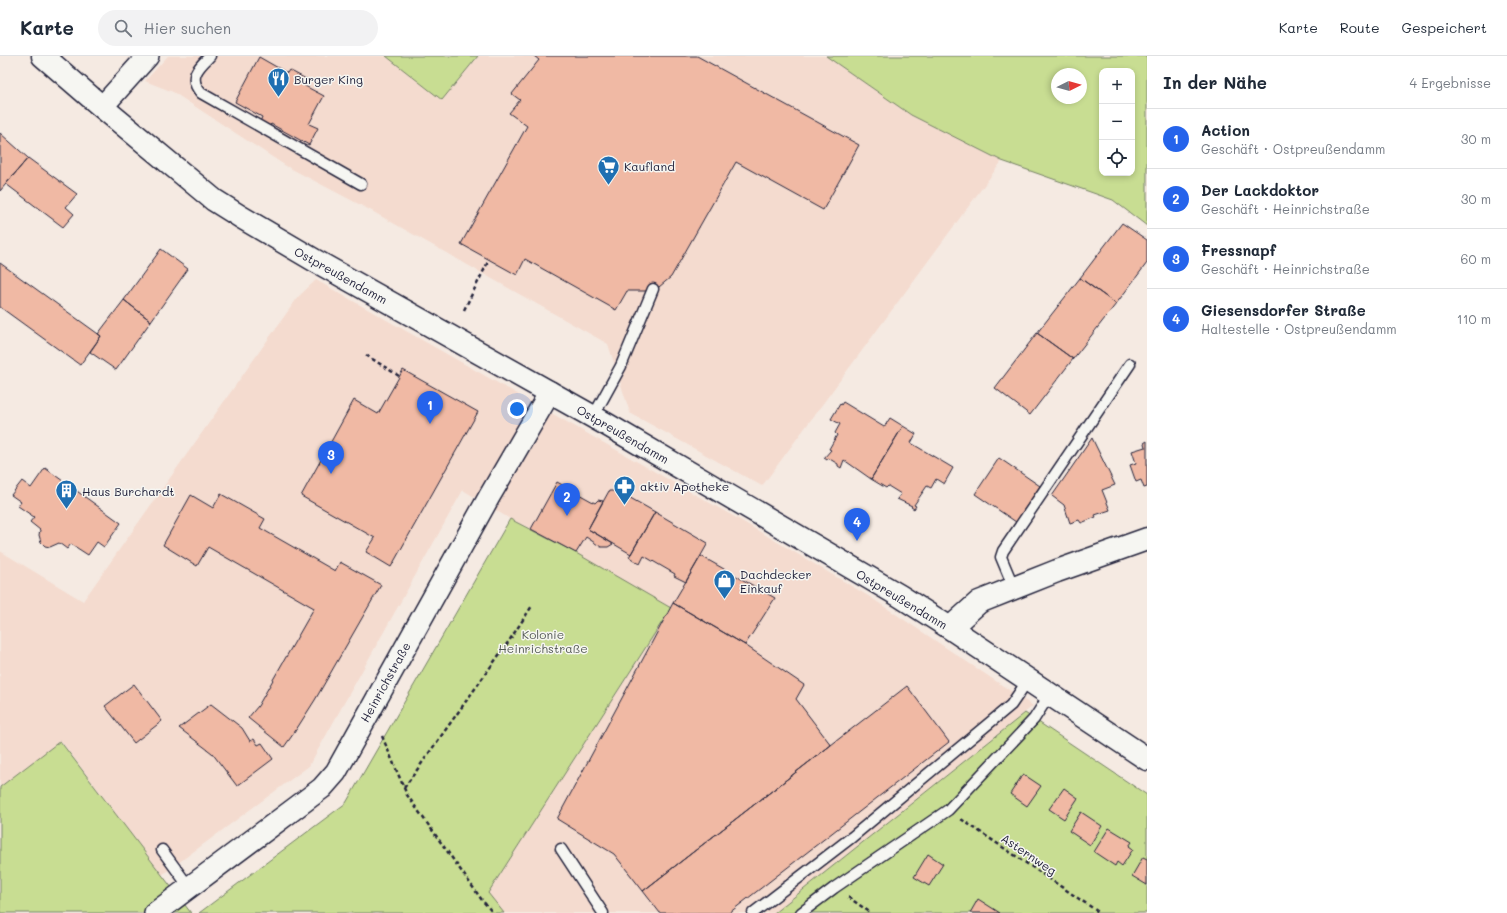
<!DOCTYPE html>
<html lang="de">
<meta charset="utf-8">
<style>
:root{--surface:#fff;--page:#f2f2f3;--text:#1f2937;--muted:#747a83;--line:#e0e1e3;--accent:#2563eb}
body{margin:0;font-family:Mali,sans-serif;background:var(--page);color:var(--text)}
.controls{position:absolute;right:12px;top:12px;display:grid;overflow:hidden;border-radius:8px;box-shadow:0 2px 6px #0003}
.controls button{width:36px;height:36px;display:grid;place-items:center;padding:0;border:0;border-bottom:1px solid var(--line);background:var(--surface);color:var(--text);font:20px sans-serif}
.compass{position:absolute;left:1051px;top:12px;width:36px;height:36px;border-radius:50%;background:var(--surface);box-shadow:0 2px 6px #0003;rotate:85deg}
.you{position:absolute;left:517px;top:353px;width:14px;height:14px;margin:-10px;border:3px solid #fff;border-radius:50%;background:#1a73e8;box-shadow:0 0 0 6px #1a73e833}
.badge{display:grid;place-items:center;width:26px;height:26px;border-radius:50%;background:var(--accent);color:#fff;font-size:13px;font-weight:700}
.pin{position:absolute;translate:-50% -33px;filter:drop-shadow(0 1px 2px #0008)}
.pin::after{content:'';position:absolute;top:21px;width:14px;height:12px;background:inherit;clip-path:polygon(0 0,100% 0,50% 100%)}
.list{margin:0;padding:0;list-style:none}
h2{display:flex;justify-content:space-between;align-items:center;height:52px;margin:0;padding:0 16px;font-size:17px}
h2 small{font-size:13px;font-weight:400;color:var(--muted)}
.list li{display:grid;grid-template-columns:26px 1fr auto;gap:12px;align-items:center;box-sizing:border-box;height:60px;padding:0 16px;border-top:1px solid var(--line)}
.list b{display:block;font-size:15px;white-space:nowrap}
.list p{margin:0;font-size:13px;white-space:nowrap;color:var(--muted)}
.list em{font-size:13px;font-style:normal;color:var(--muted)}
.icon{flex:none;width:22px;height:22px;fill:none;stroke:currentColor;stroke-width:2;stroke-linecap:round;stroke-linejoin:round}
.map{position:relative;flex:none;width:1147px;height:857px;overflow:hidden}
header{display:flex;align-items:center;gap:24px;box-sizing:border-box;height:56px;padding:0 20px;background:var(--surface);border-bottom:1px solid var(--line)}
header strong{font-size:19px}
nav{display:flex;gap:22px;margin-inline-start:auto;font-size:14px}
.search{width:280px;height:36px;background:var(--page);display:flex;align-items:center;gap:10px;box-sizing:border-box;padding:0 14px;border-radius:22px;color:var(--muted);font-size:15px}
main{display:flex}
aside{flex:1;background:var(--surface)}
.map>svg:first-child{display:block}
.built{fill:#f4dbcf}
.green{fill:#c8dd92;stroke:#758066;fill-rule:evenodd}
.building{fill:#f0b9a4;stroke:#22223b}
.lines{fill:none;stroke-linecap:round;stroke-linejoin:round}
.lane-casing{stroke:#22223b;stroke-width:13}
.street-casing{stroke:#22223b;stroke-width:24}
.secondary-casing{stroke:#22223b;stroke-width:25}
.path{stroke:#22223b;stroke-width:2.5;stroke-dasharray:4 3;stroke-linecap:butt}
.lane{stroke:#f6f6f2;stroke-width:10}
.street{stroke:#f6f6f2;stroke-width:21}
.secondary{stroke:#f6f6f2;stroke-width:22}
.labels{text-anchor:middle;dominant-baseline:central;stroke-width:3;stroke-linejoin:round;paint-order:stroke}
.poi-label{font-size:12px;fill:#22223b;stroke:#f6f6f2;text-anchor:start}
.street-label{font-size:12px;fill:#22223b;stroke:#f6f6f2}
.park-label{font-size:12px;fill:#545a55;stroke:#f6f6f2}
</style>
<header>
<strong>Karte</strong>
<div class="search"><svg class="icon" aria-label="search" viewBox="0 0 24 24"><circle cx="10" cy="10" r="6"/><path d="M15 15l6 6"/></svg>Hier suchen</div>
<nav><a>Karte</a><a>Route</a><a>Gespeichert</a></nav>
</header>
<main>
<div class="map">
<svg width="1147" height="857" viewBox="0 0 1147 857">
<rect width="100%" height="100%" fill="#f5eae2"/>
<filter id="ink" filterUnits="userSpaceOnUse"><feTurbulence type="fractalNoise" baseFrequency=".025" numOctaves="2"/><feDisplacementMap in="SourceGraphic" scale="8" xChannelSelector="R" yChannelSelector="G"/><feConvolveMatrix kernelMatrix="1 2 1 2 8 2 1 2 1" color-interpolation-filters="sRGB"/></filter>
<g filter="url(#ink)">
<path class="built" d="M168,0H386L442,44L478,0H826L911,59L1002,105L762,430L630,357L608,288L370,154L286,110L173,36L145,25Z
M316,224L740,464L870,541L1033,650L774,857H504L488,837L671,552L531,473L510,463L463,434L309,710L162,819L61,685L0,731V495L83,545L298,241Z"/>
<path class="green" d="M386,0H478L442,44Z
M826,0H1147V170L1113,144L1002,105L911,59ZM1102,15H1132V117H1102ZM1057,18H1081V42H1057Z
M510,463L576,497L671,552L488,837L504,857H199L346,747Z
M1025,657L1147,739V857H774Z
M60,685L191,857H0V731Z"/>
<path class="building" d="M534,0H697L859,89L823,154L736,106L671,221L659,231L653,233L646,235H627L616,254L525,203L517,219L461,188L527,70L509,57L520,44L512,38L539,4Z
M259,1L287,17L289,14L308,24L305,30L324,40L309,68L318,72L309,89L271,68L267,73L259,68L262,61L235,46Z
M0,77L28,102L0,135Z
M28,102L77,138L66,151L74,158L63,171L6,128Z
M1122,167L1147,184V207L1116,248L1080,222Z
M161,193L188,213L151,265L124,244Z
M0,207L101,280L80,309L0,251Z
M1080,222L1116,248L1073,303L1037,277Z
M124,244L151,265L116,314L90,296L101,280L98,278Z
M1037,277L1073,303L1030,359L995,332Z
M403,314L478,356L391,511L366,496L375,482L301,440L354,344L378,358Z
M843,346L884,371L890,362L903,370L871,423L844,404L841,412L838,410V408L828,402L827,404L824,402L831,394L829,393L837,379L835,377L840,368L831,363L840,348L841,349Z
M903,370L916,378L911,387L953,412L944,428L936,423L931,432L927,430L914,449L916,450L914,453L911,451L912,450L897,443L901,438L888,430L886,432L871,423Z
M1092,382L1115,429L1102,434L1110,454L1095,459L1096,461L1081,467L1079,464L1070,467L1064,449L1052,440Z
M1147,385V431L1144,432L1141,424L1136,426L1130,409L1136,407L1132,395L1145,391L1144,387Z
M999,402L1040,430L1016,466L975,438Z
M45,412L121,467L104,491L97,486L88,499L71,488L67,493L59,487L50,491L45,490L41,486L39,479L40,474L30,466L34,461L18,450L21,446L11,439L22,425L31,432Z
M557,426L595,447L598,444L603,445L588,473L613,488L608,491H601L586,481L576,497L531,473Z
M609,435H618L655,456L631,498L588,473Z
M221,438L265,463L260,472L335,515L340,506L381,529L315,644L294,677L284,691L248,662L258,650L314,552L208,491L197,510L163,489L191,439L213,452Z
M655,456L708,487L686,526L674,520L675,518L644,500L640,508L629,501Z
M701,500L775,542L745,589L673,547Z
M673,547L745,589L804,629L796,643L831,689L643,835L614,798L557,763Z
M134,628L162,665L134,687L105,650Z
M907,630L949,686L729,857H660L643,835Z
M211,648L242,672L250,685L254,683L258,689L262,687L273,703L237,730L212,697L179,672Z
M1023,718L1041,730L1027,750L1010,738Z
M1064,732L1078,742L1064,763L1049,753Z
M1081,756L1102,770L1090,789L1069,775Z
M1109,772L1132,786L1129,790L1133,793L1122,810L1117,806L1115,810L1094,796Z
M928,798L943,808L929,830L914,821Z
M1143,801L1147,803V829L1132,820Z
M978,843L1000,857H970Z"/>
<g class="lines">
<defs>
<path id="lane" d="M210,0C199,11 187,21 201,37L361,128
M593,361L621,310L653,233
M1014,532L1001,501L1003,495L1130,308
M561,793L603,857
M162,794L189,831
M753,857L852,781L1011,649L1028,624
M801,857L834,832L948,754L1034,663L1050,638"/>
<path id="street" d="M102,51L148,0
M155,857L322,732L336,716L489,441L550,336"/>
<path id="secondary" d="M43,0L102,51L214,144L241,161L314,204L606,368L900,540L950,572L1147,703
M950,572L979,546L1057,515L1147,483"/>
</defs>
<use href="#lane" class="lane-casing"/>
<use href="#street" class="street-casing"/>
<use href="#secondary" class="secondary-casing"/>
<path class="path" d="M464,254L489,204
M366,299L399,320
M382,680L407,739L482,844L493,857
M404,732L509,585L532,550
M961,763L1100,857
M848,841L871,857"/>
<use href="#lane" class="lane"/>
<use href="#street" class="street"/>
<use href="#secondary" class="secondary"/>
</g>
</g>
<defs>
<symbol id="restaurant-pin" viewBox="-11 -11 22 30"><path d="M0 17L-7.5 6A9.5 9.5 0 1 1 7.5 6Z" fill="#1f6fb2" stroke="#f6f6f2"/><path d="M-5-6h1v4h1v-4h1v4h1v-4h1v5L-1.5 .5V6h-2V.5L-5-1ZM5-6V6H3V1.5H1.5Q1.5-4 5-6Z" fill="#fff"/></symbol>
<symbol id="supermarket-pin" viewBox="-11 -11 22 30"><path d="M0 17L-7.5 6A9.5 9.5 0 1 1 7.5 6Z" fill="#1f6fb2" stroke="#f6f6f2"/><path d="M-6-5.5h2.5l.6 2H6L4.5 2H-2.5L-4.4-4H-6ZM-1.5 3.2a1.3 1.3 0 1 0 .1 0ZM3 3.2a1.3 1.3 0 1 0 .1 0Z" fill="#fff"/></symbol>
<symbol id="pharmacy-pin" viewBox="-11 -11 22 30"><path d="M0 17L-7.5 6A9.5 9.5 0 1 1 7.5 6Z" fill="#1f6fb2" stroke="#f6f6f2"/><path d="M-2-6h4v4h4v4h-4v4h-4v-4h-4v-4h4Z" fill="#fff"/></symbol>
<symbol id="building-pin" viewBox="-11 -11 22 30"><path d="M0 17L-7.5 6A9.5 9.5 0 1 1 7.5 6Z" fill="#1f6fb2" stroke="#f6f6f2"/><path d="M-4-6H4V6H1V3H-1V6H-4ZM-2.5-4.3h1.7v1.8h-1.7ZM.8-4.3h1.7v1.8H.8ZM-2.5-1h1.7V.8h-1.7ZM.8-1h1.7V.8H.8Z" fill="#fff"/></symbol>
<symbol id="shop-pin" viewBox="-11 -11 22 30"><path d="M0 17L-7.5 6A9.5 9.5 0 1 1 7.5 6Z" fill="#1f6fb2" stroke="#f6f6f2"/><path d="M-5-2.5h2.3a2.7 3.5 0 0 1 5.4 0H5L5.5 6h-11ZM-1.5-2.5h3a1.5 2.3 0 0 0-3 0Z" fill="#fff"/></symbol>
</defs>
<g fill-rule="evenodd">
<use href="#restaurant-pin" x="266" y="10" width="25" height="34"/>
<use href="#supermarket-pin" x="596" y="98" width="25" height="34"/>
<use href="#pharmacy-pin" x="612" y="418" width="25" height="34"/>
<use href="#building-pin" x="54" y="422" width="25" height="34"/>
<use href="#shop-pin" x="712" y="512" width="25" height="34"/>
</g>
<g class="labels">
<g class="poi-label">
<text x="294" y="23">Burger King</text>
<text x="624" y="110">Kaufland</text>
<text x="640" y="430">aktiv Apotheke</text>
<text x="82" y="435">Haus Burchardt</text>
<text x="740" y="518">Dachdecker<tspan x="740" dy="14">Einkauf</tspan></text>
</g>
<g class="street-label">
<text transform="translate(341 219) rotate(29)">Ostpreußendamm</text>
<text transform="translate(623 378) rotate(30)">Ostpreußendamm</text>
<text transform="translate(902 543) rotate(31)">Ostpreußendamm</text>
<text transform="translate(385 626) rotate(-61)">Heinrichstraße</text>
<text transform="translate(1029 798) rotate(34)">Asternweg</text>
</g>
<g class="park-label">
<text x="543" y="578">Kolonie<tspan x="543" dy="14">Heinrichstraße</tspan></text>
</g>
</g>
</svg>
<div class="controls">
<button>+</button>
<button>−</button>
<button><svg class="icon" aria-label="locate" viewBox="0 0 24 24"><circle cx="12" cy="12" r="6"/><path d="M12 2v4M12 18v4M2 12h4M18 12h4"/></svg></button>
</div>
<svg class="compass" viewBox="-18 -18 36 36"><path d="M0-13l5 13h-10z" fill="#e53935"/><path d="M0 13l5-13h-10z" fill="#747a83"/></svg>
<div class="you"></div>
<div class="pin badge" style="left:430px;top:368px">1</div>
<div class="pin badge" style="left:567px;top:460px">2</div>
<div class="pin badge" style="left:331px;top:418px">3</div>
<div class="pin badge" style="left:857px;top:485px">4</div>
</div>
<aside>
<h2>In der Nähe<small>4 Ergebnisse</small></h2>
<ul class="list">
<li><span class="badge">1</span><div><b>Action</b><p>Geschäft · Ostpreußendamm</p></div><em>30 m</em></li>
<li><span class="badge">2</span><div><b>Der Lackdoktor</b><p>Geschäft · Heinrichstraße</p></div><em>30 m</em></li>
<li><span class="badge">3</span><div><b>Fressnapf</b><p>Geschäft · Heinrichstraße</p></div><em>60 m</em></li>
<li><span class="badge">4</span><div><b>Giesensdorfer Straße</b><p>Haltestelle · Ostpreußendamm</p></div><em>110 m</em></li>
</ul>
</aside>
</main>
